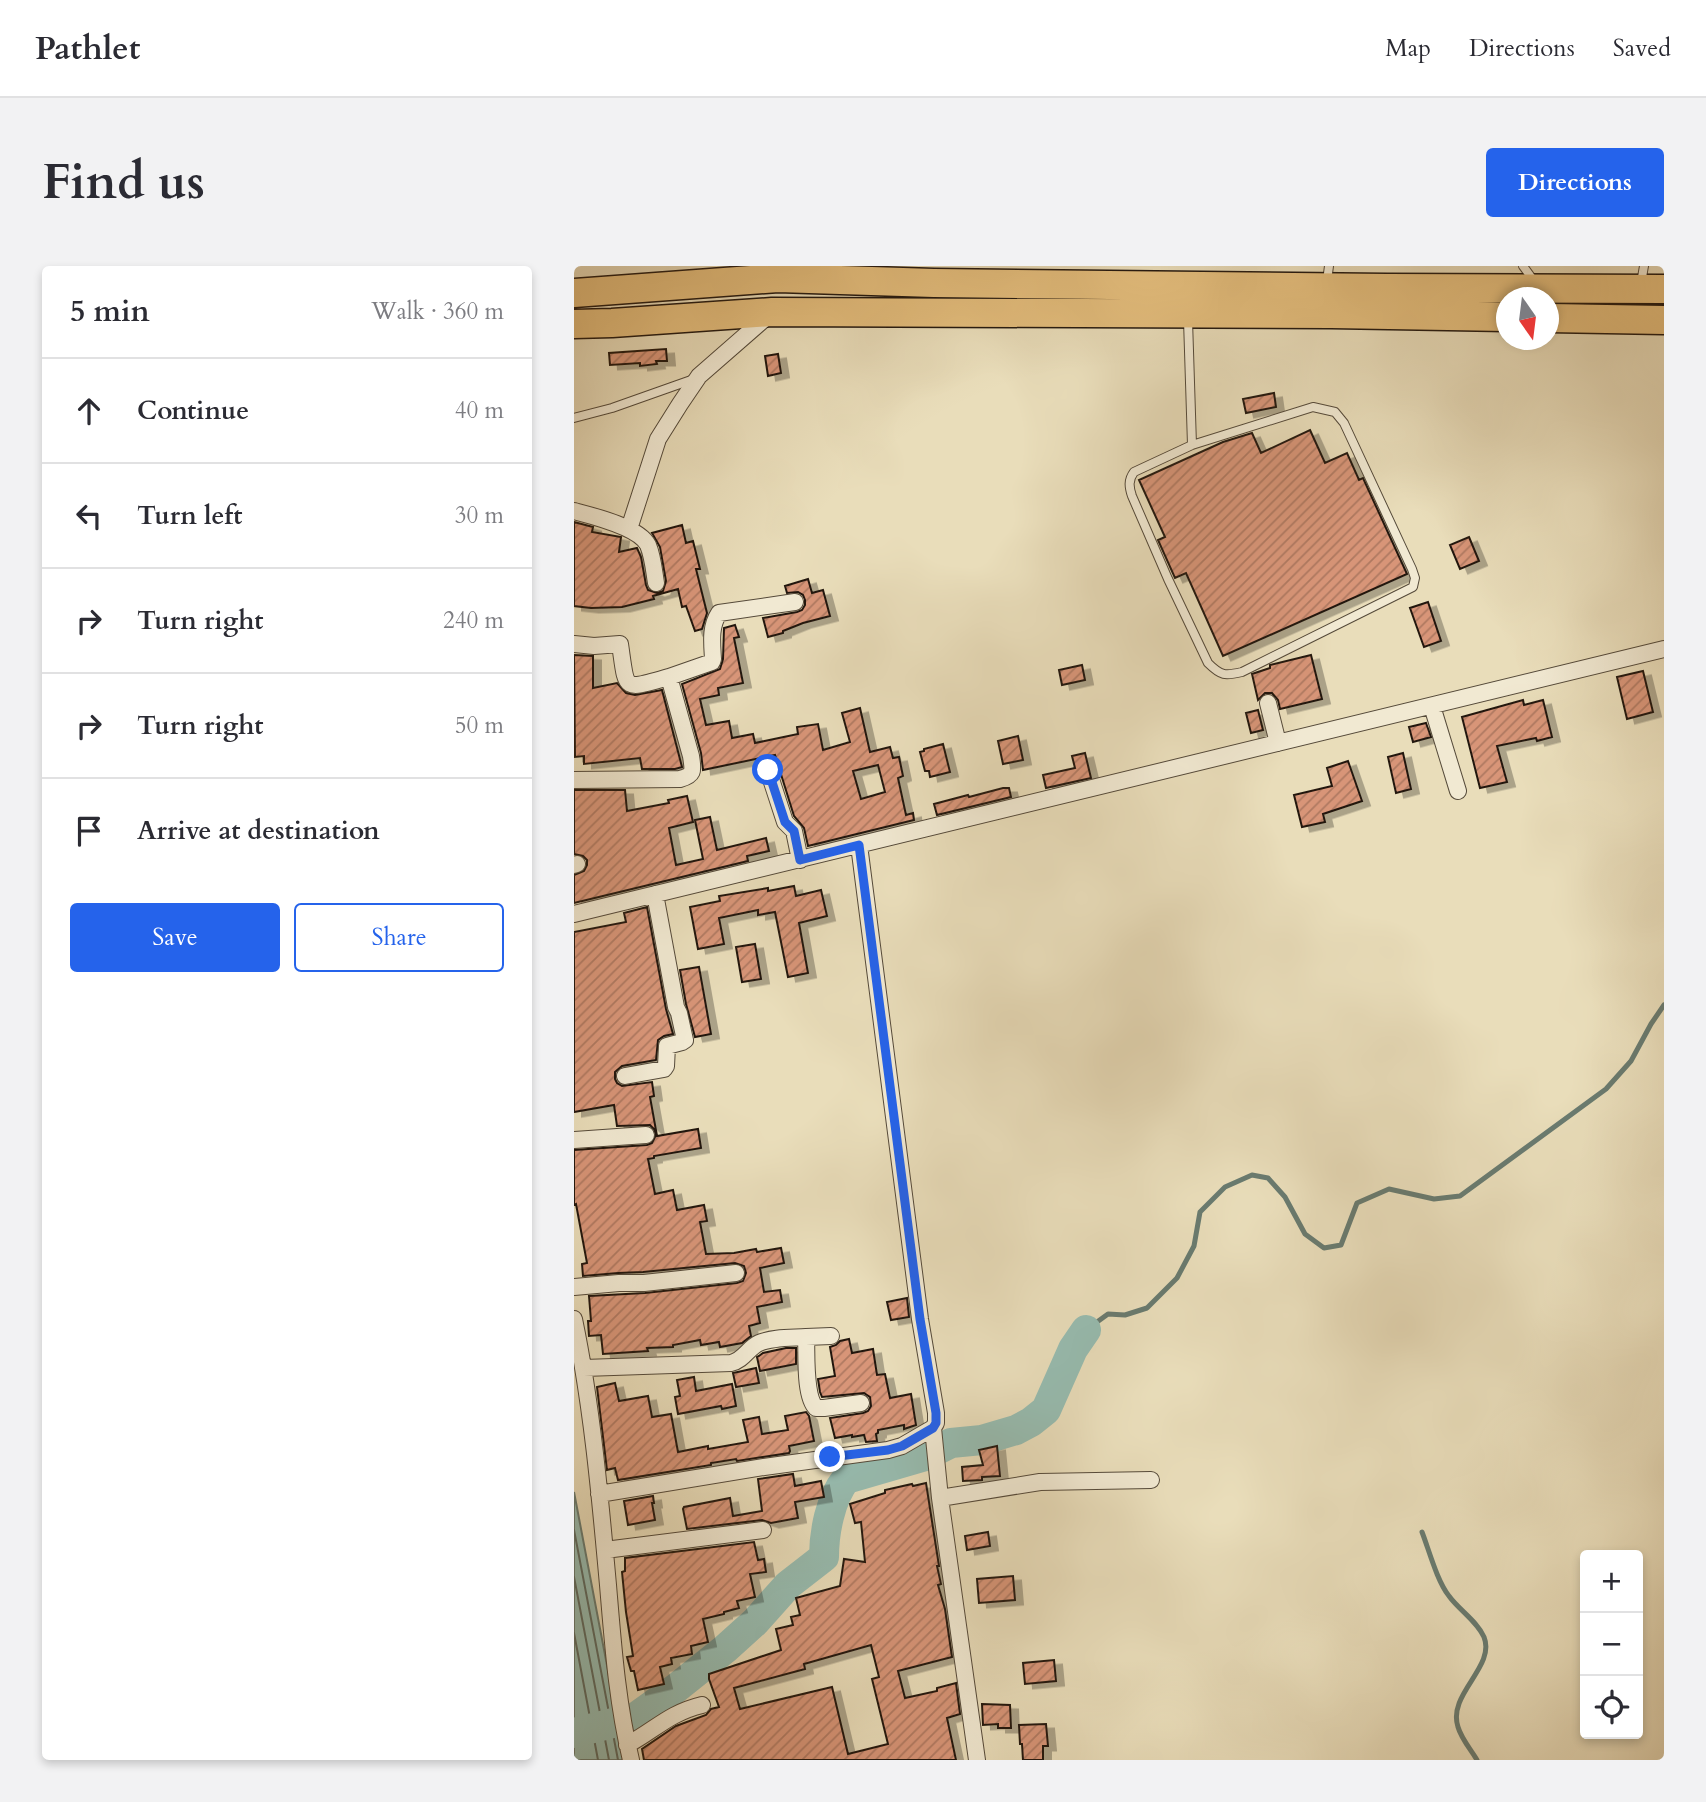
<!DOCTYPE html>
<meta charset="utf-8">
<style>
:root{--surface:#fff;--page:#f2f2f3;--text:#2b2b33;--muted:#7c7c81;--line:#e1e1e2;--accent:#2563eb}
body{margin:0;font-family:Cardo,serif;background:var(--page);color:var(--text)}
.controls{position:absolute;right:21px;bottom:21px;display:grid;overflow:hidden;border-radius:7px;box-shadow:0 4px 10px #0003}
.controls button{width:63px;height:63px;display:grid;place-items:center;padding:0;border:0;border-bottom:2px solid var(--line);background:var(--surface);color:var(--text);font:35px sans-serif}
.compass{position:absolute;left:922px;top:21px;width:63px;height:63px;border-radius:50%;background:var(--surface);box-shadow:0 4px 10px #0003;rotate:166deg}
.stop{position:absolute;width:21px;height:21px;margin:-16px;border:5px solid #2563eb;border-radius:50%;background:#fff}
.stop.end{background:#2563eb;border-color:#fff;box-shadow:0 2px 7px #0008}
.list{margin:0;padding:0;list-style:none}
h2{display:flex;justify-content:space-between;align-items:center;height:91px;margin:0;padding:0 28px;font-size:30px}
h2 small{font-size:23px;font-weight:400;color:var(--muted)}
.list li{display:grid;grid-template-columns:46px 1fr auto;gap:21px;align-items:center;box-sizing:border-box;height:105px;padding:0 28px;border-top:2px solid var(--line)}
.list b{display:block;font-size:26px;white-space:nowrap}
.list em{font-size:23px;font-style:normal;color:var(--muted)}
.actions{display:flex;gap:14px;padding:21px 28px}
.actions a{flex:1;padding:16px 0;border:2px solid var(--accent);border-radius:7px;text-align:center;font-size:24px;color:var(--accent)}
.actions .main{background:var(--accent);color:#fff}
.icon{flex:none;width:38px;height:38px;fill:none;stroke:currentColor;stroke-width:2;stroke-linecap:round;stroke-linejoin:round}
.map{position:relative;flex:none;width:1090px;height:1494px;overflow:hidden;border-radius:7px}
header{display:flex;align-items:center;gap:42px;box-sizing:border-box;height:98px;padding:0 35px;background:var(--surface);border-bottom:2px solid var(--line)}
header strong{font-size:33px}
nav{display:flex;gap:38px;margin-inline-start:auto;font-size:24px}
.intro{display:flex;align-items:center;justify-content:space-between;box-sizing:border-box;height:168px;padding:0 42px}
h1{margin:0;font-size:49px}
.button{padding:18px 32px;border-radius:7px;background:var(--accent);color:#fff;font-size:24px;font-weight:700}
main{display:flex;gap:42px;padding:0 42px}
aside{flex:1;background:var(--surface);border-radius:7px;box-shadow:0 4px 10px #0003}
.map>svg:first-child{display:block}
.water{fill:#97bcb0;stroke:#697b70;stroke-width:2}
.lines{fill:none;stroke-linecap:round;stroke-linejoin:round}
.shore{stroke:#5e6a60;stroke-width:2}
.stream{stroke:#697b70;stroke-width:5}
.river{stroke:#97bcb0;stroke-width:30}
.building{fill:url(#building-hatch);stroke:#241910;stroke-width:2;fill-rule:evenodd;filter:url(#shadow)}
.service-casing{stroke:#554a3a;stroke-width:10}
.minor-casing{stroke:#554a3a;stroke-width:18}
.trunk-casing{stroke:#241910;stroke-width:31}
.service{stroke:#f1e9d2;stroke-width:8}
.minor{stroke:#f1e9d2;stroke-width:16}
.trunk{stroke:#e4be7d;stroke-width:28}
.route{stroke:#2563eb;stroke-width:9}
</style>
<header>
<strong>Pathlet</strong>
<nav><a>Map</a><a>Directions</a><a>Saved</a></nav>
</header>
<div class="intro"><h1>Find us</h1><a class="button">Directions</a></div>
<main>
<aside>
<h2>5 min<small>Walk · 360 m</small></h2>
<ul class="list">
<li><svg class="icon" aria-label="ahead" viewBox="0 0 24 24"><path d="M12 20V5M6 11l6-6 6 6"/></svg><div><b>Continue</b></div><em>40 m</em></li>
<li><svg class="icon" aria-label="left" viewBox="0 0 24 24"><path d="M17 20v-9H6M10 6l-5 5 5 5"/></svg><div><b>Turn left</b></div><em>30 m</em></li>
<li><svg class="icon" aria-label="right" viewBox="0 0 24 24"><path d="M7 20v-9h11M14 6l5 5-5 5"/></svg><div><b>Turn right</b></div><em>240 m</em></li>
<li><svg class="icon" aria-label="right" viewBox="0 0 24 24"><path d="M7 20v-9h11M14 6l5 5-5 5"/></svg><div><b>Turn right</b></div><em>50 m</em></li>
<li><svg class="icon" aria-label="arrive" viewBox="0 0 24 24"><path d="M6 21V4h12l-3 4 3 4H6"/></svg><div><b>Arrive at destination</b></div></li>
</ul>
<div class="actions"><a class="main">Save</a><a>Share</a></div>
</aside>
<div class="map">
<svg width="1090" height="1494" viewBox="0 0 1090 1494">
<defs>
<pattern id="building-hatch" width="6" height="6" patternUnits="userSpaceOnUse" patternTransform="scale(1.75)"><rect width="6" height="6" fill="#d89578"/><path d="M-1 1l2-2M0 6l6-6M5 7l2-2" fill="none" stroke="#af7961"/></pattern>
<filter id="shadow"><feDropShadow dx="8" dy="4.5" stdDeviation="0" flood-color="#0004"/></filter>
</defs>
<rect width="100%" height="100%" fill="#e9ddba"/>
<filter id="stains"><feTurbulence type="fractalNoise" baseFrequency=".00286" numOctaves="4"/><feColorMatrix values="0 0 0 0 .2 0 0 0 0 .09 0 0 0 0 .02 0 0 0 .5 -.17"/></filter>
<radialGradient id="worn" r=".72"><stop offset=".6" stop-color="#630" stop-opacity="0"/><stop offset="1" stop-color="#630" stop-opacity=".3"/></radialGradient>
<path class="water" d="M0,1226L51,1494H0Z"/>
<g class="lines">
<path class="shore" d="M0,1264L44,1494
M0,1311L35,1494
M0,1367L24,1494"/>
<path class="stream" d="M512,1064L534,1048L551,1049L573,1042L603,1012L620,980L626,946L651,921L678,909L694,912L711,931L731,968L750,982L767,979L783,937L815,923L860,933L886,930L1032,823L1057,795L1077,758L1090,739
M848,1266C855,1284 863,1315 875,1330C885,1344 903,1355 910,1371C922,1401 873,1428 884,1461C887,1472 897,1484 903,1494"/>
<path class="river" d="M0,1467L62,1451L101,1423L151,1383L181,1356L214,1319L250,1291C250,1267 256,1233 272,1213L351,1190L377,1177L408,1174L442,1164L457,1156L472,1144L499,1083L512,1064"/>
</g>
<path class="building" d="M92,83L93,95H82L83,98L66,100V97L36,99L35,87Z
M204,88L207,107L194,110L191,90Z
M700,127L702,141L672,147L669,133Z
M736,164L751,197L773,187L785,214L789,212L833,308L649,390L612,307L601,312L584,274L591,271L565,214L649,176L678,167L687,187Z
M0,256L19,261L18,266L47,271L45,286L63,282L67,291L72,319L74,324L83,327L89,325L92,315L86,281L78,267L108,259L112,277L119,275L126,303H122L133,347L128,363L121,365L112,340L108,341L104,323L79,330L80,333L48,341L17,342L0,340Z
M895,271L905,295L886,303L876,279Z
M234,313L238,327L249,324L256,350L229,357L209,365V367L194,371L189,352L223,346L228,344L231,339V334L229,329L224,326L213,327L211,320Z
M854,336L867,375L850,381L836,342Z
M161,359L165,371L160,372L169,417L144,422L145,429L126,433L132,459L155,455L158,472L179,468L181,477L224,468L223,461L244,458L249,484L276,476L268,447L286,442L296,486L316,481L319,492L325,491L329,510L324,512L332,549L339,547L340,554L234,580L230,562L220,550L201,489L129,504L127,487L108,418L146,403L149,393L150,362ZM304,499L311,526L287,533L279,505Z
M0,389L19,390V422L43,417L52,427L61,429L88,424L108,501L101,503H68L66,492L10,498V490L1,491Z
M737,389L748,433L706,443L704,434L698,427H691L684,434L678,408L696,402V399Z
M508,399L511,414L488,419L485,404Z
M1069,405L1079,446L1053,453L1043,411Z
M949,434L950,439L969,434L978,471L963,475L962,472L923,480L933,516L906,522L888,451Z
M684,444L689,464L677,467L672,447Z
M852,457L857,471L839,476L835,461Z
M444,470L449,494L429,498L424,475Z
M369,478L376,506L356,511L355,505H351L346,486L350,485V483Z
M511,487L517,512L472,522L469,509L501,502L498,490Z
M829,487L837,523L822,527L814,491Z
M774,495L788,535L749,548L751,556L728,561L720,529L758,520L753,502Z
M429,522H435L437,531L363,549L360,538L394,529L395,531Z
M0,524H51L53,545L95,537L94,534L113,530L119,556L95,562L102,599L129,593L121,554L136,551L143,584L192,572L195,585L173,590L174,595L0,637V609L10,605L13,599V594L9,590L0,588Z
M220,620L222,630L247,624L253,650L225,657L234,707L214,711L201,646L184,649V644L145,652L150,678L124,683L116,641L146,635L145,630L194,622V625Z
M73,641L92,743L99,768L90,770L84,774L82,794L48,800L41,806V813L43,817L48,820L78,816L80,830L76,831L83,870L124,863L127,882L80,890V892L74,893L81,928L99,924L103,944L130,939L133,955L126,956L132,988L160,987L182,983L183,986L207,982L210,997L186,1002L190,1026L206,1024L208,1036L183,1041L186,1057L175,1060L177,1070L168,1077L146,1081L145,1076L127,1079L126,1074L99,1079V1081L73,1082L74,1085L29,1088L27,1069L15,1070L14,1055H17L15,1030L71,1027L163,1017L169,1015L172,1007L170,1000L161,997L69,1006L44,1007L9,1010L8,998L13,997L2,938L0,939V884L73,879L78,877L82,869L80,863L76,859L43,860L40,839L0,846V666L52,656L50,647Z
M181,678L187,713L168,716L162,681Z
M125,701L137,768L121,771L112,738L106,704Z
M333,1032L335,1051L317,1054L313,1036Z
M275,1073L278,1087L299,1083L303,1109L311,1108L316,1132L337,1128L342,1159L330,1163V1159L304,1164V1167L302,1168L303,1175L292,1176L290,1169L278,1171V1169L261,1172L256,1152L289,1147L294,1145L297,1140L296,1131L290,1127L248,1131L246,1126L244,1113L261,1110L256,1081L262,1079L266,1075Z
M212,1082H222V1098L186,1105L183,1091L185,1090L189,1087Z
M182,1102L185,1117L162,1121L159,1107Z
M120,1111L122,1125L158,1118L162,1140L148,1143L147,1140L104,1148L101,1131L106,1130L103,1114Z
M41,1117L45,1135L74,1130L78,1151L97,1148L104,1186L134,1180V1183L174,1176L169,1154L185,1151L188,1168L214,1164L211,1150L232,1146L235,1150L240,1175L215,1180L216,1185L215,1187L163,1195L162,1193L137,1197V1199L44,1214L41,1202L33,1204L23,1121Z
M423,1180L426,1210L408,1211V1214L389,1215L388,1201L409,1199L405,1184Z
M219,1208L221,1220L247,1215L250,1231L221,1236L224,1252L197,1257L188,1254L113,1263L109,1243L110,1241L156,1232L159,1250L188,1245L184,1213Z
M352,1217L365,1300H363L367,1318L364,1319L371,1343L378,1391L324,1405L331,1432L363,1425V1422L382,1417L386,1448L373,1452L382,1494H70L68,1483L102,1460L132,1449L137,1443L145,1441L135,1413V1408L207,1384L202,1363L219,1359L217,1351L226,1349L222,1332L266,1320L270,1293L291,1296L287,1256L281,1257L276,1238L311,1227V1224L338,1218L339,1220ZM297,1379L305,1411L298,1413L314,1478L274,1488L258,1421L166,1443L160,1422L231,1403L230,1398Z
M79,1230L80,1237H78L81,1254L54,1259L50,1235Z
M414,1266L416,1280L393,1284L391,1270Z
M180,1276L184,1294L190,1293L192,1306L176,1308L181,1331L163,1335L165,1342L150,1346V1348L129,1353L134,1376L117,1380L118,1388L97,1392L98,1398L86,1401L90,1418L64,1424L60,1405H57L53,1391L59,1390L52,1346L48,1306L51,1305V1292Z
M439,1310L441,1334L405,1337L403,1313Z
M480,1394L482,1415L451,1418L449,1397Z
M408,1438L436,1439L437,1462H424V1458L409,1459Z
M472,1458L474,1480H469V1494H449L448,1478H446L445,1459Z"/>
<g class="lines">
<defs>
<path id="service" d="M949,0L960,15
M753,15L755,0
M1067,17L1070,0
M614,54L618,179
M739,141L761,146L770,157L838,303L841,312L839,321L668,406C651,410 647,410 634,397L594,313L558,230C555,221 554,214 560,206L618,179Z
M0,152L38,142L120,113"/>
<path id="minor" d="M0,245C19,250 65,261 74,279C79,291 80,305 82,317
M55,263L84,173L106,138L125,110L196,48
M0,378L20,380L46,378C53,426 48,424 95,411
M694,437L704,477
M858,440L884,525
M194,504L211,556L220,565L226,594
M0,514L106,513C121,509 119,504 117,490L95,411L138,396L139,393C138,376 136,361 145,347L221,336
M285,579L346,1053L362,1147V1157L359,1162L366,1232L403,1494
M0,599L3,598
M0,648L1090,383
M51,810L90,803L92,800L93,780L108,776L111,774L105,747L102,741L81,628
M0,874L72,869
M0,1021L45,1017H70L162,1007
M0,1053C18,1140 26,1230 34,1319C39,1378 43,1436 57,1494
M232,1071L257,1070
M10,1102L157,1097C170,1094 174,1082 185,1077C199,1071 218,1072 232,1071C233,1088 230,1130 242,1142H250L287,1137
M25,1228L190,1201L314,1184L328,1180L359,1162
M366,1232L466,1216L577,1214
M31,1284L189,1264
M53,1479C81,1464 95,1447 128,1439"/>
<path id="trunk" d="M0,27L204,12L360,17L813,22L1090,23
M974,52L1090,54
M0,58L38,57L198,46L757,48L932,51"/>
</defs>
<use href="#service" class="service-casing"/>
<use href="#minor" class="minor-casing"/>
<use href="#trunk" class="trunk-casing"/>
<use href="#service" class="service"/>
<use href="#minor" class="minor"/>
<use href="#trunk" class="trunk"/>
</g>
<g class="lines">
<path class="route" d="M194,504L211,556L220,565L226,594L285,579L346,1053L362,1147V1157L359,1162L328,1180L314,1184L256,1191"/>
</g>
<rect width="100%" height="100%" filter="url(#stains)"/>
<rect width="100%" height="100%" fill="url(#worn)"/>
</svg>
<div class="controls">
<button>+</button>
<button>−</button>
<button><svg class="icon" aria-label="locate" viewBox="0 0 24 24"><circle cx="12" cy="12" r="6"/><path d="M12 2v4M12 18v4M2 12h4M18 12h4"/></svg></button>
</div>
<svg class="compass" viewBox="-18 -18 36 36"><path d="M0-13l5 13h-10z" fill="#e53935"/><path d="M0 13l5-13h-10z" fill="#7c7c81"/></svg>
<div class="stop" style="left:194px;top:504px"></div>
<div class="stop end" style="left:256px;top:1191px"></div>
</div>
</main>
